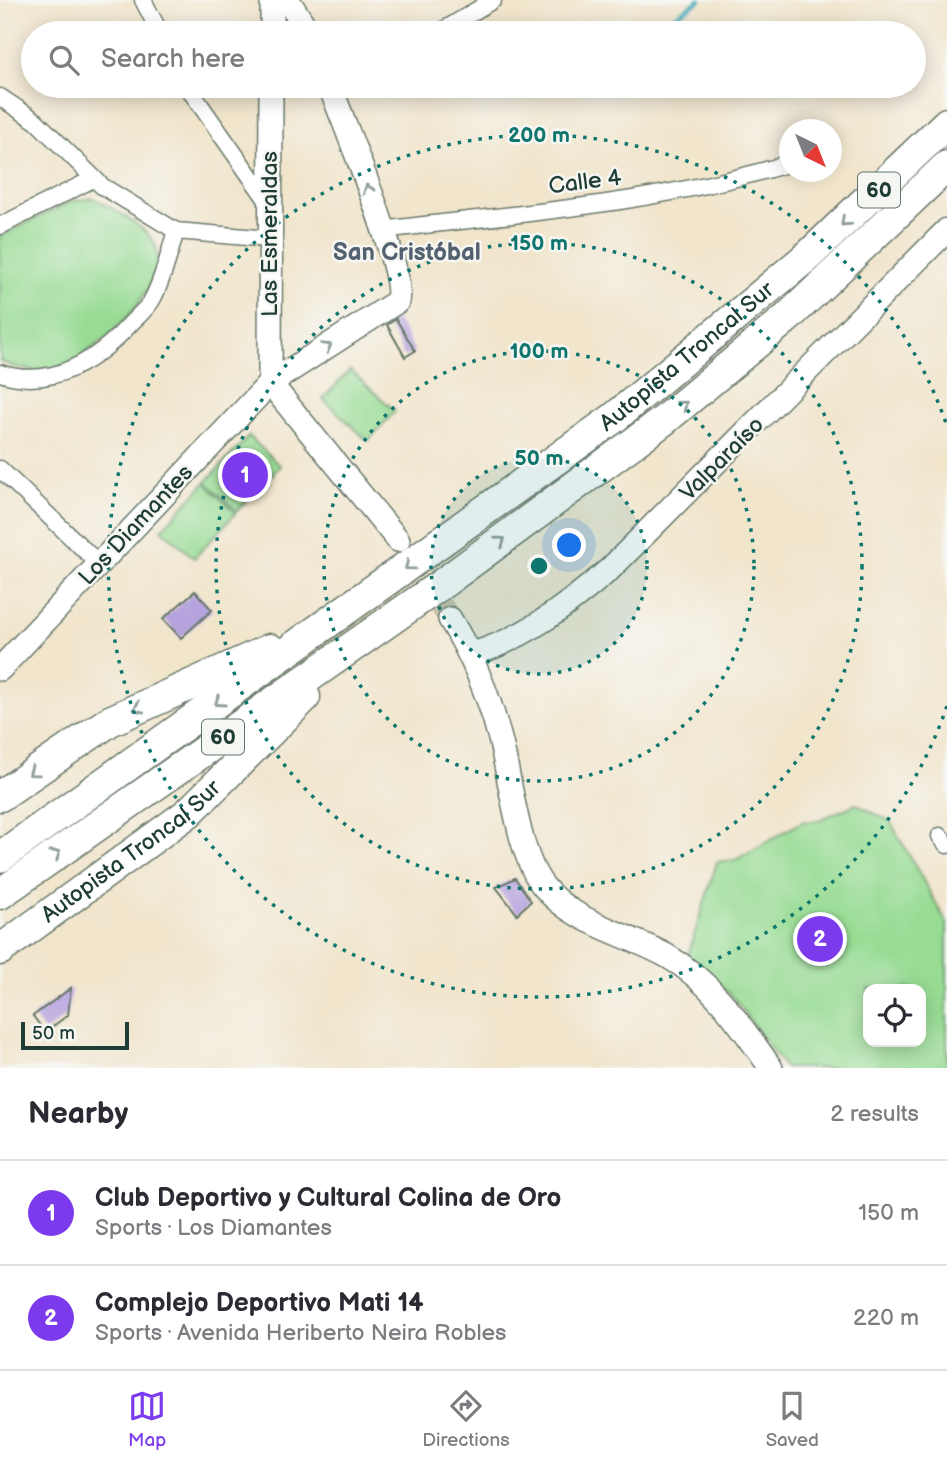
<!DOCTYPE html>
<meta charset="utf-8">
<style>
:root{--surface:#fff;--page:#f2f2f3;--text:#2b2b33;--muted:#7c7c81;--line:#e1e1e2;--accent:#7c3aed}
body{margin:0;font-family:"Balsamiq Sans",sans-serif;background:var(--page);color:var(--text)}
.controls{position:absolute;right:21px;bottom:21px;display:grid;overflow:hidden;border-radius:14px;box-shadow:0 4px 18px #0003}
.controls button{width:63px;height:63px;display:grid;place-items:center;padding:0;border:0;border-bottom:2px solid var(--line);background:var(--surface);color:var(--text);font:35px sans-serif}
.compass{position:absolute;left:779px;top:119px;width:63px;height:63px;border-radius:50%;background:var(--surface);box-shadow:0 4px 18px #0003;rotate:137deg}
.scale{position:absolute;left:21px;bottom:18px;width:108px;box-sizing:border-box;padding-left:7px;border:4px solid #1f3d34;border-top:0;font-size:19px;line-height:24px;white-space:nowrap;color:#1f3d34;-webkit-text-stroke:5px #f6f6f2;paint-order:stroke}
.you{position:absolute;left:570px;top:546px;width:24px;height:24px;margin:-18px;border:5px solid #fff;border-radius:50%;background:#1a73e8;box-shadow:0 0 0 10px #1a73e833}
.badge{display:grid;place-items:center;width:46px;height:46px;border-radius:50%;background:var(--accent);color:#fff;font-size:23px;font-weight:700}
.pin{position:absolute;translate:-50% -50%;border:4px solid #fff;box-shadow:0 2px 7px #0006}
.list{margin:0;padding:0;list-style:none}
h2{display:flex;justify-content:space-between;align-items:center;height:91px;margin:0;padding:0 28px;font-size:30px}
h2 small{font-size:23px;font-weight:400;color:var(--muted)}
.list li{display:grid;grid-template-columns:46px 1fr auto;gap:21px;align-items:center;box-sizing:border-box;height:105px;padding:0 28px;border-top:2px solid var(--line)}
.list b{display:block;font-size:26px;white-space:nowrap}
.list p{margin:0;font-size:23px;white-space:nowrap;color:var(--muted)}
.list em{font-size:23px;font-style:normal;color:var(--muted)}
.icon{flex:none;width:38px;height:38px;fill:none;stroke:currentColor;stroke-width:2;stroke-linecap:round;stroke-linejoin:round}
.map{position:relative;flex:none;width:947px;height:1068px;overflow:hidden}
.search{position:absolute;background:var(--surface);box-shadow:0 4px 18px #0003;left:21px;right:21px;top:21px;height:77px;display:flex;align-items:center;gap:18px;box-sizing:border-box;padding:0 24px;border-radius:38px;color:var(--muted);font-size:26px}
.sheet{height:301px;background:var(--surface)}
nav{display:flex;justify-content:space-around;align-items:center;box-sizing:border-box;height:98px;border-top:2px solid var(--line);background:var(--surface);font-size:19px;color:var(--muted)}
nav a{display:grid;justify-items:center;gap:4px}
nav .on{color:var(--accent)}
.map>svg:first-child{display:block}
.green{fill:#98dc94;stroke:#5c8c64;stroke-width:2;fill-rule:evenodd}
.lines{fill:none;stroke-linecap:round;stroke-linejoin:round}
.stream{stroke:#3da9bd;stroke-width:4.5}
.building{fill:#b5a3de}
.secondary-tunnel{stroke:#c7c3ae;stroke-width:23;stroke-dasharray:23 11;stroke-linecap:butt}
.street-casing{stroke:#687869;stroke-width:19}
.secondary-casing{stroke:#687869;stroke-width:26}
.highway-casing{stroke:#687869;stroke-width:33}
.street{stroke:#fff;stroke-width:16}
.secondary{stroke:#fff;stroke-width:23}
.highway{stroke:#fff;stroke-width:30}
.oneway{stroke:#8f9e9a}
.ring{fill:none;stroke:#0f766e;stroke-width:3.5;stroke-dasharray:3.5 7}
.labels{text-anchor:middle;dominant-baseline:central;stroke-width:5;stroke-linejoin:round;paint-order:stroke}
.shield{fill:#f6f6f2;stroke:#60746d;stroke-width:2}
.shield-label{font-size:21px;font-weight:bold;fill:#1f3d34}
.street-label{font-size:23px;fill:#1f3d34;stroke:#f6f6f2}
.neighbourhood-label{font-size:24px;font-weight:bold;fill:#546170;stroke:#f6f6f2}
.centre{fill:#0f766e;stroke:#f6f6f2;stroke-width:3.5}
.ring-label{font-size:21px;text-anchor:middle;font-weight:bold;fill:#0f766e;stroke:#f6f6f2;stroke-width:5;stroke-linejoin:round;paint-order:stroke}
</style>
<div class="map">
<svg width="947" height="1068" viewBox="0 0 947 1068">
<rect width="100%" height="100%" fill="#f6f6f2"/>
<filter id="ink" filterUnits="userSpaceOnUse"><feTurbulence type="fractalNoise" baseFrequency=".0143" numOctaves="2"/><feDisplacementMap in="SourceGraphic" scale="14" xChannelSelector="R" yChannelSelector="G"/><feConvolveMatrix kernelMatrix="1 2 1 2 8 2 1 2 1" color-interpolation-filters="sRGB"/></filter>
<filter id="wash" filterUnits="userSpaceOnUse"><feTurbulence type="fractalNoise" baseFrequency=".00686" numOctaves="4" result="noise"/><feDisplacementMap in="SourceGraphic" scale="28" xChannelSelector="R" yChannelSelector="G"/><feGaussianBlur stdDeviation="1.57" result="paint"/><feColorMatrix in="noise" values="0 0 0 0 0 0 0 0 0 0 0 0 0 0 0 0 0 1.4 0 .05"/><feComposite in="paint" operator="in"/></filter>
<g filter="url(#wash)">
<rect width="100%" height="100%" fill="#f1e5cc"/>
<path class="green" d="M94,198C111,208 150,228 156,247C169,291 90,360 52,369C33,373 17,369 0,361V236L72,201Z
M350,370L395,411L368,441L323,399Z
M249,436L280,466L237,511L206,482Z
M205,483L236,513L194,558L162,529Z
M856,804L890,821L947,923V1068H785L733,997L688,955L717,862L735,860L802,822L819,820ZM868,989H921V1042H868Z"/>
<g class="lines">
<path class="stream" d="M649,33L700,0"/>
</g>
<g id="blocks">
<path class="building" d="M396,319L415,351L405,357L387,325Z
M195,591L212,610L181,638L163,619Z
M515,878L531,901L517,914L496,887Z
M71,988L68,1015L45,1032L33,1016Z"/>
</g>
</g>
<g filter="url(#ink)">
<use href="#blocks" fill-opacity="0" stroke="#687869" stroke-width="2"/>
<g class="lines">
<path class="secondary-tunnel" d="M403,549L450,619"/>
<defs>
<path id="street" d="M143,0L160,33
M439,33L493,0
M187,86L269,203
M0,97L36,121L102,186L176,231L270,239
M0,226L93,179
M383,230C519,213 659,204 790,163
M0,373C52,390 98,360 132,322C139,315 149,307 153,298C164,277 169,253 176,231
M0,469L100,565
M940,836L947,845"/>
<path id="secondary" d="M288,0L309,33
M272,33V0
M270,383L271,86
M270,383L398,540
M450,619C472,655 488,694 499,735C511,777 517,854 544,887C573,923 628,934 667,956C713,982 741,1026 771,1068
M472,654C525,639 569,604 610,569L947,230
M0,669L270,383L398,301C406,271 344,124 330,86"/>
<g id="highway">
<path d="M0,796L110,721L270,649"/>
<path id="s1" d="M0,857L614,418L810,254L947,123"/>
<path d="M0,894L446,581L663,421L788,317L947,166"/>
<path id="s2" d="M0,950L188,813L305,697"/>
</g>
</defs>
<use href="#street" class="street-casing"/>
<use href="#secondary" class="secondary-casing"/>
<use href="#highway" class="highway-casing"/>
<use href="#street" class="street"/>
<use href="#secondary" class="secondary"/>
<use href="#highway" class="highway"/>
</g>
<defs><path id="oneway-chevron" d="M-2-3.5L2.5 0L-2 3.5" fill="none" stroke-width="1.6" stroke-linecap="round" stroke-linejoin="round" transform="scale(1.75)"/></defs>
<g class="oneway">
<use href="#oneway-chevron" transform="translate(368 189) rotate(-110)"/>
<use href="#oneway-chevron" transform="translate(845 222) rotate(137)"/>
<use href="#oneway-chevron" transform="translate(327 347) rotate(-31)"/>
<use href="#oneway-chevron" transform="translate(683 405) rotate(-39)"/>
<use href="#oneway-chevron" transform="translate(501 541) rotate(-36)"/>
<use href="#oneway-chevron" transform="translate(409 566) rotate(143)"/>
<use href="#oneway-chevron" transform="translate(219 702) rotate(145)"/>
<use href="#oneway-chevron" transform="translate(138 708) rotate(156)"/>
<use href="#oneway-chevron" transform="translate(33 772) rotate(144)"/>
<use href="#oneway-chevron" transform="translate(56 854) rotate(-35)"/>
</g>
</g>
<circle cx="539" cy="566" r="108" fill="#0f766e" fill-opacity=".12"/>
<g class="ring">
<circle cx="539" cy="566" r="108"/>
<circle cx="539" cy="566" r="215"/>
<circle cx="539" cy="566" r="323"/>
<path d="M947 706A431 431 0 1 1 947 426"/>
</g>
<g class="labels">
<g class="shield">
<rect x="858" y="172.5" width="42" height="35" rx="5"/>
<rect x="202" y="719.5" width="42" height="35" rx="5"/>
</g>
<g class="shield-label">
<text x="879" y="190">60</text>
<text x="223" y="737">60</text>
</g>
<g class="street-label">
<text transform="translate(585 182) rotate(-7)">Calle 4</text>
<text transform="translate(270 234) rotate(-90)">Las Esmeraldas</text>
<text stroke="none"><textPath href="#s1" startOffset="850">Autopista Troncal Sur</textPath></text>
<text transform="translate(722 459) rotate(-45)">Valparaíso</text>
<text transform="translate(136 525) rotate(-47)">Los Diamantes</text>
<text stroke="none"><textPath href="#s2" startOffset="164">Autopista Troncal Sur</textPath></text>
</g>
<g class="neighbourhood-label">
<text x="407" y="252">San Cristóbal</text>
</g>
</g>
<circle cx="539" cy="566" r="10" class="centre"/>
<g class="ring-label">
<text x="539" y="142">200 m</text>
<text x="539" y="250">150 m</text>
<text x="539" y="358">100 m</text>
<text x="539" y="465">50 m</text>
</g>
</svg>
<div class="controls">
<button><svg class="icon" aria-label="locate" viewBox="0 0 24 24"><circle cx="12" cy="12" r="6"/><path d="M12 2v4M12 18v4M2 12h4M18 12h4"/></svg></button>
</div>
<svg class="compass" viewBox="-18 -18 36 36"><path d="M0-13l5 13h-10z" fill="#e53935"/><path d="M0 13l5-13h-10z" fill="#7c7c81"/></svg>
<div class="scale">50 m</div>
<div class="you"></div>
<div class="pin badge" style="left:245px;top:475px">1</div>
<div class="pin badge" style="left:820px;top:939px">2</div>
<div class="search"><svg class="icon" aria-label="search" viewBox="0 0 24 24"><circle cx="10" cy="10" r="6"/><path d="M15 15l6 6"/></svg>Search here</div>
</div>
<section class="sheet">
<h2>Nearby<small>2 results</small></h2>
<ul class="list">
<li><span class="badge">1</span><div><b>Club Deportivo y Cultural Colina de Oro</b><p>Sports · Los Diamantes</p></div><em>150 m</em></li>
<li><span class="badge">2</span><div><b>Complejo Deportivo Mati 14</b><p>Sports · Avenida Heriberto Neira Robles</p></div><em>220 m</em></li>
</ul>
</section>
<nav>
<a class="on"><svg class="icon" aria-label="map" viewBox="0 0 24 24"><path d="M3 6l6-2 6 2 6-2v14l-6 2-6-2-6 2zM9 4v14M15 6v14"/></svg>Map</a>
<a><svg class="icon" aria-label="directions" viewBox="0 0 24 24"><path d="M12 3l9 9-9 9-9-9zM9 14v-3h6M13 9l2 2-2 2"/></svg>Directions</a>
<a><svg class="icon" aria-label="saved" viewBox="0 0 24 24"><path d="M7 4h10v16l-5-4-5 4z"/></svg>Saved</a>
</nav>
